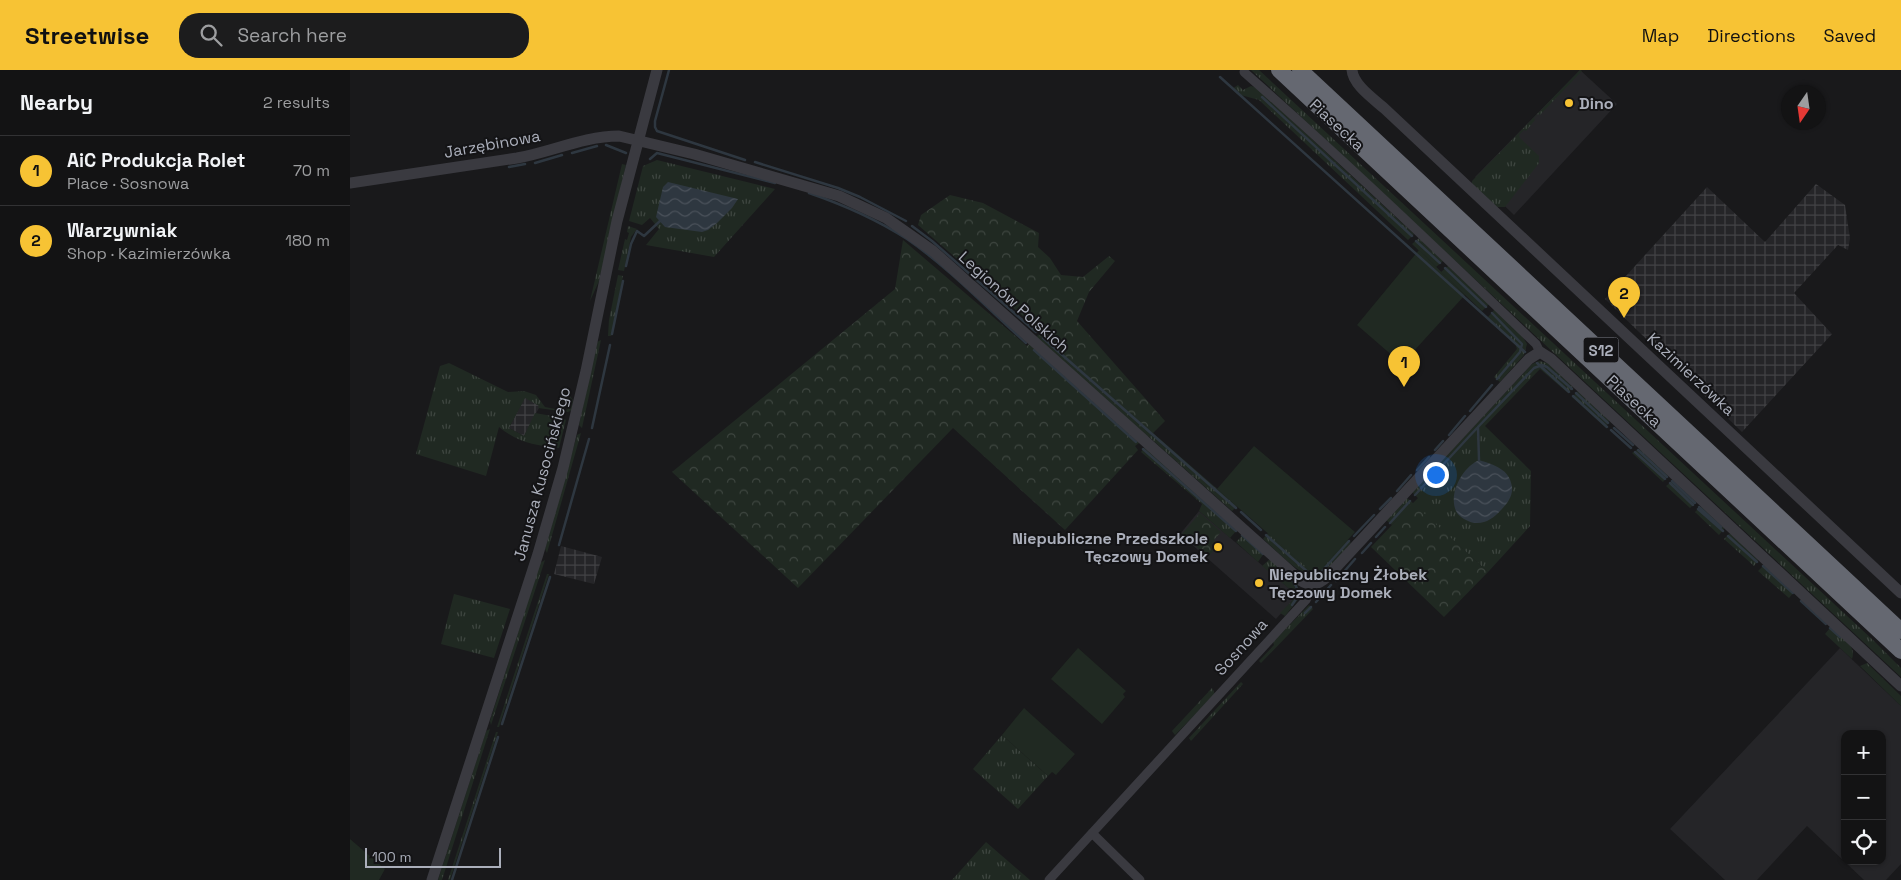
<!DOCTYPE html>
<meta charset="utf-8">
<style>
:root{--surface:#131314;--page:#1c1c1d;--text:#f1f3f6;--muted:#9d9ea0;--line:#323234;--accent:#f7c334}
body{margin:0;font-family:"Space Grotesk",sans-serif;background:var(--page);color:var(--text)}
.controls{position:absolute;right:15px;bottom:15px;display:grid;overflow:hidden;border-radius:10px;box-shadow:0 1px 4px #0004}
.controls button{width:45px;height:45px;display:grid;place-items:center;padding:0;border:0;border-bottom:1px solid var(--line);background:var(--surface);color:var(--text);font:25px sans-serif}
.compass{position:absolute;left:1431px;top:15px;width:45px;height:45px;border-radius:50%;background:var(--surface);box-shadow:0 1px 4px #0004;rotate:193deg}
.scale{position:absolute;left:15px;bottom:12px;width:136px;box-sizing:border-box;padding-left:5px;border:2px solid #abafbb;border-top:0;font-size:14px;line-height:18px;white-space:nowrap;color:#abafbb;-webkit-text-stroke:4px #141416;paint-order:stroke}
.you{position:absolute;left:1085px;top:404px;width:18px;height:18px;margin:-12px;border:4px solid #fff;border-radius:50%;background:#1a73e8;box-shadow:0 0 0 8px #1a73e833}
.badge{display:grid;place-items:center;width:32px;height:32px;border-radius:50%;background:var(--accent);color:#111;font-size:16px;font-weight:700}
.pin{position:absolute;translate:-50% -41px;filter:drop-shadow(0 1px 2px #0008)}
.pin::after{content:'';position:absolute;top:26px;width:18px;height:15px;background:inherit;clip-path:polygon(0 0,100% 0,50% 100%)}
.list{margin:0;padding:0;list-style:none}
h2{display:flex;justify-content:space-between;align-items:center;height:65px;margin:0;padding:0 20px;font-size:21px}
h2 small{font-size:16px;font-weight:400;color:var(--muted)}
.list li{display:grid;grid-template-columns:32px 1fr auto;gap:15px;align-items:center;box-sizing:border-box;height:70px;padding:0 20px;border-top:1px solid var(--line)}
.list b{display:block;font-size:19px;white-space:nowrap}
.list p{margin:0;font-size:16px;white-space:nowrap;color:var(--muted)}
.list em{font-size:16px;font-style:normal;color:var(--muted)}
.icon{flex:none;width:28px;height:28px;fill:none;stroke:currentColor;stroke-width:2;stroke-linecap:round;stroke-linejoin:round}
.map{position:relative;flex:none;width:1551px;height:810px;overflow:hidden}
header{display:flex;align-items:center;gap:30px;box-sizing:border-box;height:70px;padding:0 25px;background:var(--accent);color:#111}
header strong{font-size:24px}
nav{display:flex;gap:28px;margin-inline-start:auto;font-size:18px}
.search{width:350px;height:45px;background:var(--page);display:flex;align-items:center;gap:12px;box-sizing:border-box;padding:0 18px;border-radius:20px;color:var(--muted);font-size:19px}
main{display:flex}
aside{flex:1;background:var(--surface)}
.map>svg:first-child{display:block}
.built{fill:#252528;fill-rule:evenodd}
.industrial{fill:url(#industrial-grid)}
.grass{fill:url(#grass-tufts)}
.forest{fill:url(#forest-crowns)}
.garden{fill:#202922}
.water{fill:url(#water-waves)}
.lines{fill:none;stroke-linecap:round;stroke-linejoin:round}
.stream{stroke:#2e3740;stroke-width:2.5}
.minor{stroke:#3a3a40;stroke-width:9}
.tertiary{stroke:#3a3a40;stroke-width:11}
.motorway{stroke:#656871;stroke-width:16}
.poi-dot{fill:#f7c334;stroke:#141416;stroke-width:2}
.labels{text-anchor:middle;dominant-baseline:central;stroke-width:4;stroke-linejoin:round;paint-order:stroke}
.shield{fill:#141416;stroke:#7e808a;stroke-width:1}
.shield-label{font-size:15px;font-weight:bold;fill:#abafbb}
.poi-label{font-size:16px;font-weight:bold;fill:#abafbb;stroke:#141416;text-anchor:start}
.street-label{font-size:16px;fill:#abafbb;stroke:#141416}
</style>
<header>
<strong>Streetwise</strong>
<div class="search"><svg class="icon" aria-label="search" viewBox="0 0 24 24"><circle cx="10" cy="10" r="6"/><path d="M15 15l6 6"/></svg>Search here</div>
<nav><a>Map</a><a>Directions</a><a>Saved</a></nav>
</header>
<main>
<aside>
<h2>Nearby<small>2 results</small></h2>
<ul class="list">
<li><span class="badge">1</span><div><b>AiC Produkcja Rolet</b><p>Place · Sosnowa</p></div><em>70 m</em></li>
<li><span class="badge">2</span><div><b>Warzywniak</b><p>Shop · Kazimierzówka</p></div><em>180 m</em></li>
</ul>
</aside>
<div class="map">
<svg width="1551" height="810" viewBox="0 0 1551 810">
<defs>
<pattern id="industrial-grid" width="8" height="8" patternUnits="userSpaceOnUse" patternTransform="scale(1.25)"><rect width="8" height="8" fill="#252528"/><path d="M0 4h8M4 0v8" fill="none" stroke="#424245"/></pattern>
<pattern id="grass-tufts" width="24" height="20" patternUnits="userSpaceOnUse" patternTransform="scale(1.25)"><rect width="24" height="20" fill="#202922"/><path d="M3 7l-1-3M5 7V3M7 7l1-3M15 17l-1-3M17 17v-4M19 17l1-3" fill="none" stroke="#3e4640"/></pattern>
<pattern id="forest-crowns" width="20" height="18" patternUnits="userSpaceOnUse" patternTransform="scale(1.25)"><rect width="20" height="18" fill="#202922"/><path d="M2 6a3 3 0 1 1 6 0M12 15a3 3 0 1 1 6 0" fill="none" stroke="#3e4640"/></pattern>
<pattern id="water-waves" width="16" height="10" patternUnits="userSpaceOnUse" patternTransform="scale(1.25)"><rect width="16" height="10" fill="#2e3740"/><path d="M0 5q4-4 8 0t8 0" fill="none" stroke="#4a515a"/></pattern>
</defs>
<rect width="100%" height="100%" fill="#19191b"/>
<path class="built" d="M1230,0L1267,34L1164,145L1125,107Z
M849,441L942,521V531L926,549L830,464Z
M1490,578L1551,636V794L1536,810H1514L1457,756L1407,810H1375L1320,759ZM1495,664H1532V791H1495Z"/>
<path class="industrial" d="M1466,114L1495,135L1500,168L1498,180L1488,175L1444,223L1482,264L1392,362L1255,229L1357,117L1415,172Z
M175,327L190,336L174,366L159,358Z
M211,476L252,487L244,514L204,504Z"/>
<path class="grass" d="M901,0H909L1524,571L1551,598V607Z
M1230,0L1232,1L1190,45L1188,44L1184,48L1185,50L1176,61L1174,60L1169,65L1170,68L1189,86V93L1155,137H1145L1122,114V111Z
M888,15L893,20L901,16L907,18L1064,164L1058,170L909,30L887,24L882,19Z
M307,90L425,119L364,187L296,175L309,159L300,148L292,155L279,151L293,96Z
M272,94L276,95L249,211L240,231Z
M278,156L287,159L281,167L274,201L268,200L275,169L277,170L279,163L277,162Z
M1069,168L1093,191L1086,197L1062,174Z
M1098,196L1139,234L1132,241L1091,202Z
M268,205L273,206L261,266H258L259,250Z
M1145,239L1170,263L1177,274L1174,285L1150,312L1144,307L1167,279L1165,273L1138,247Z
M251,270L232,358L229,355L247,272Z
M1189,291L1198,293L1223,317L1218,323L1190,299L1135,356L1181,401L1180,456L1138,502L1063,434L1042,455L1036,450L1057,428L1063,433L1068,428L1062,422L1182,294Z
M99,293L158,322L174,321L186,325L195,337L215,341L218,339L220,326L223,330L222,340L218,342L188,338L189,336L175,328L159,358L174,366L185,343L213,348L216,350L209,378C185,375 169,373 149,357L136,406L66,384L90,296Z
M1228,321L1259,350L1256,358L1222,327Z
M231,363L197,483L195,479L227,365Z
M803,363L887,436L882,441L798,366Z
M795,377L886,458V461L880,468L849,441L852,434L791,382Z
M1290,378L1318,405L1313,412L1282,383Z
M1324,410L1345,429L1346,432L1340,438L1316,416Z
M1350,437H1353L1374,456V459L1369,465L1345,442Z
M918,463L998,470L1001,473C994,481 977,503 967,506C953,510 924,478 913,469Z
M1379,464H1383L1408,490L1404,496L1374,469Z
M893,465L914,483L908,492L886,472Z
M920,489L947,514L950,527L935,546L930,543L942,531V521L912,496Z
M195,490L141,655L140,651L190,493Z
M1413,496H1416L1444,522L1439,528L1408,501Z
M197,504H199L149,657H147Z
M104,524L160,539L144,588L91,574Z
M959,535L963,539L911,593L909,591L924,575L923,572Z
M1480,558L1484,559C1492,567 1507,576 1502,589L1475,564Z
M1517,593L1551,626V636L1510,596Z
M891,612L893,614L841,671L839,668Z
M862,618L865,624L825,665L822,661Z
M140,659L92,810H88L136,661Z
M146,662H148L100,810H98Z
M652,665L698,706L668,739L623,699Z
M636,772L680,810H602Z"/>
<path class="forest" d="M600,125L633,133L689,163L688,177L700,188L711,205L733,207L759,186L765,191L739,222L727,251L815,351L803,363L785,376L788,380L715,460L603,358L448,518L322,402L545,219L553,170L677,276L691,262L568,155L571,145Z
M1063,433L1138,502L1094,547L1021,477Z
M850,443L871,462L864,470L869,474L858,487L832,464Z"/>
<path class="garden" d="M1069,180L1115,225L1052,294L1007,255Z
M904,376L1005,462L970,500L962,502L867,419Z
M728,578L776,621L773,624L775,627L752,654L701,609Z
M674,638L725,684L706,705L702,702L698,706L652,665Z
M0,769L35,799L29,810H0Z"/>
<path class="water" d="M318,112L388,129L382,138L367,153L358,160L352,162L315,157L306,147L313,117Z
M1129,390C1144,395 1160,399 1162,417C1163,426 1157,434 1151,440C1141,451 1129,458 1114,449C1111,447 1108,445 1106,441C1098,423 1113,397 1129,390Z"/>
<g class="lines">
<path class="stream" d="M319,0L305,51V57L307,61L395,90
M870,7L1175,282
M912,27L1062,166
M256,75L276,83
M222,83L247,76
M300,89L307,83L425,113
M405,92L488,118L510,127L556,151
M185,93L212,85
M159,97L175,94
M459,123C494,135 526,149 557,169C598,197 638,239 676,273
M562,156L582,171L686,262
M1066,171L1090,193
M276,196L281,174L287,161L294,166L310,151
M1095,198L1136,237
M1142,243L1172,274L1170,282L1147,309
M262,264L273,211
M693,268L886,438
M684,280L786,372
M1187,293L1219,322
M1226,323L1258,353
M1223,326L1257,357
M1120,341L1142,315
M242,358L260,275
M1264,358L1283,375
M1261,360L1281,378
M1099,365L1115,346
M793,379L886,461
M1085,380L1093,371
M1288,380L1317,407
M1285,382L1315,409
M1129,390L1128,357L1184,298L1192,295L1197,297L1222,319
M1067,400L1079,387
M1322,411L1345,433
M1320,413L1343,435
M1047,421L1061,405
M1065,425L1127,358
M1349,437L1371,457
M1030,439L1041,428
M1348,439L1373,461
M891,442L911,460
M1040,453L1060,431
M892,465L913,484
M916,465L960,504H966L972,501L999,471
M1004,466L1024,445
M1378,466L1407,492
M1026,467L1035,457
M209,475L239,369
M1012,483L1021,473
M1413,496L1443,523
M986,511L1005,489
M1451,531L1476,554
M966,532L981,515
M942,535L948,526L946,516L942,510
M955,543L961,537
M1480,558L1490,567
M152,654L200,507
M102,810L148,667"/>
<path class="minor" d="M894,2C994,90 1090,182 1186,274L1190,282
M742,763L790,810
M699,810L956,530L963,515"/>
<path class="tertiary" d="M1002,0C1003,15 1024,29 1035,39L1551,523
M0,113L167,88C201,82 234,66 269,66L344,84L489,126L536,148L583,181L950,510C961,517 968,515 977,507L1179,289L1190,282L1201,289L1551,616
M82,810L188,484L213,398L236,301L267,151L307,0"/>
<path class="motorway" d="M929,0L1551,581
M950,0L1551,561"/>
</g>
<g class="poi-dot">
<circle cx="1219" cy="33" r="5"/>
<circle cx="868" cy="477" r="5"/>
<circle cx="909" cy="513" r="5"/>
</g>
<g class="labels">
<rect class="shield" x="1233.5" y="267.5" width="35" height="25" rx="4"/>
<g class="shield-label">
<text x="1251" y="280">S12</text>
</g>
<g class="poi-label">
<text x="1229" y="33">Dino</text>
<text x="858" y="468" text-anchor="end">Niepubliczne Przedszkole<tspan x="858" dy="18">Tęczowy Domek</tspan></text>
<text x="919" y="504">Niepubliczny Żłobek<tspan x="919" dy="18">Tęczowy Domek</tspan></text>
</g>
<g class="street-label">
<text transform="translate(987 55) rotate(43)">Piasecka</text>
<text transform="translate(142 74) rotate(-10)">Jarzębinowa</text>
<text transform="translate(664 232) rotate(42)">Legionów Polskich</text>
<text transform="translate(1341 304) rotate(43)">Kazimierzówka</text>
<text transform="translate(1284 331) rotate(43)">Piasecka</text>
<text transform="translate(192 404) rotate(-75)">Janusza Kusocińskiego</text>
<text transform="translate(891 577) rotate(-48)">Sosnowa</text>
</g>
</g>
</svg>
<div class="controls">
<button>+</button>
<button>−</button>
<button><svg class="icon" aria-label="locate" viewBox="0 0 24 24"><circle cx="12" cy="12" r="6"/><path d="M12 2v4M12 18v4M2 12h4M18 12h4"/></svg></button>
</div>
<svg class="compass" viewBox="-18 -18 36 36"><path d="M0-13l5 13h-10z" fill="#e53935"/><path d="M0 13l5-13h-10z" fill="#9d9ea0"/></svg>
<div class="scale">100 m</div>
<div class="you"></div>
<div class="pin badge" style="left:1054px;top:317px">1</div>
<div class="pin badge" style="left:1274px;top:248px">2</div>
</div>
</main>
